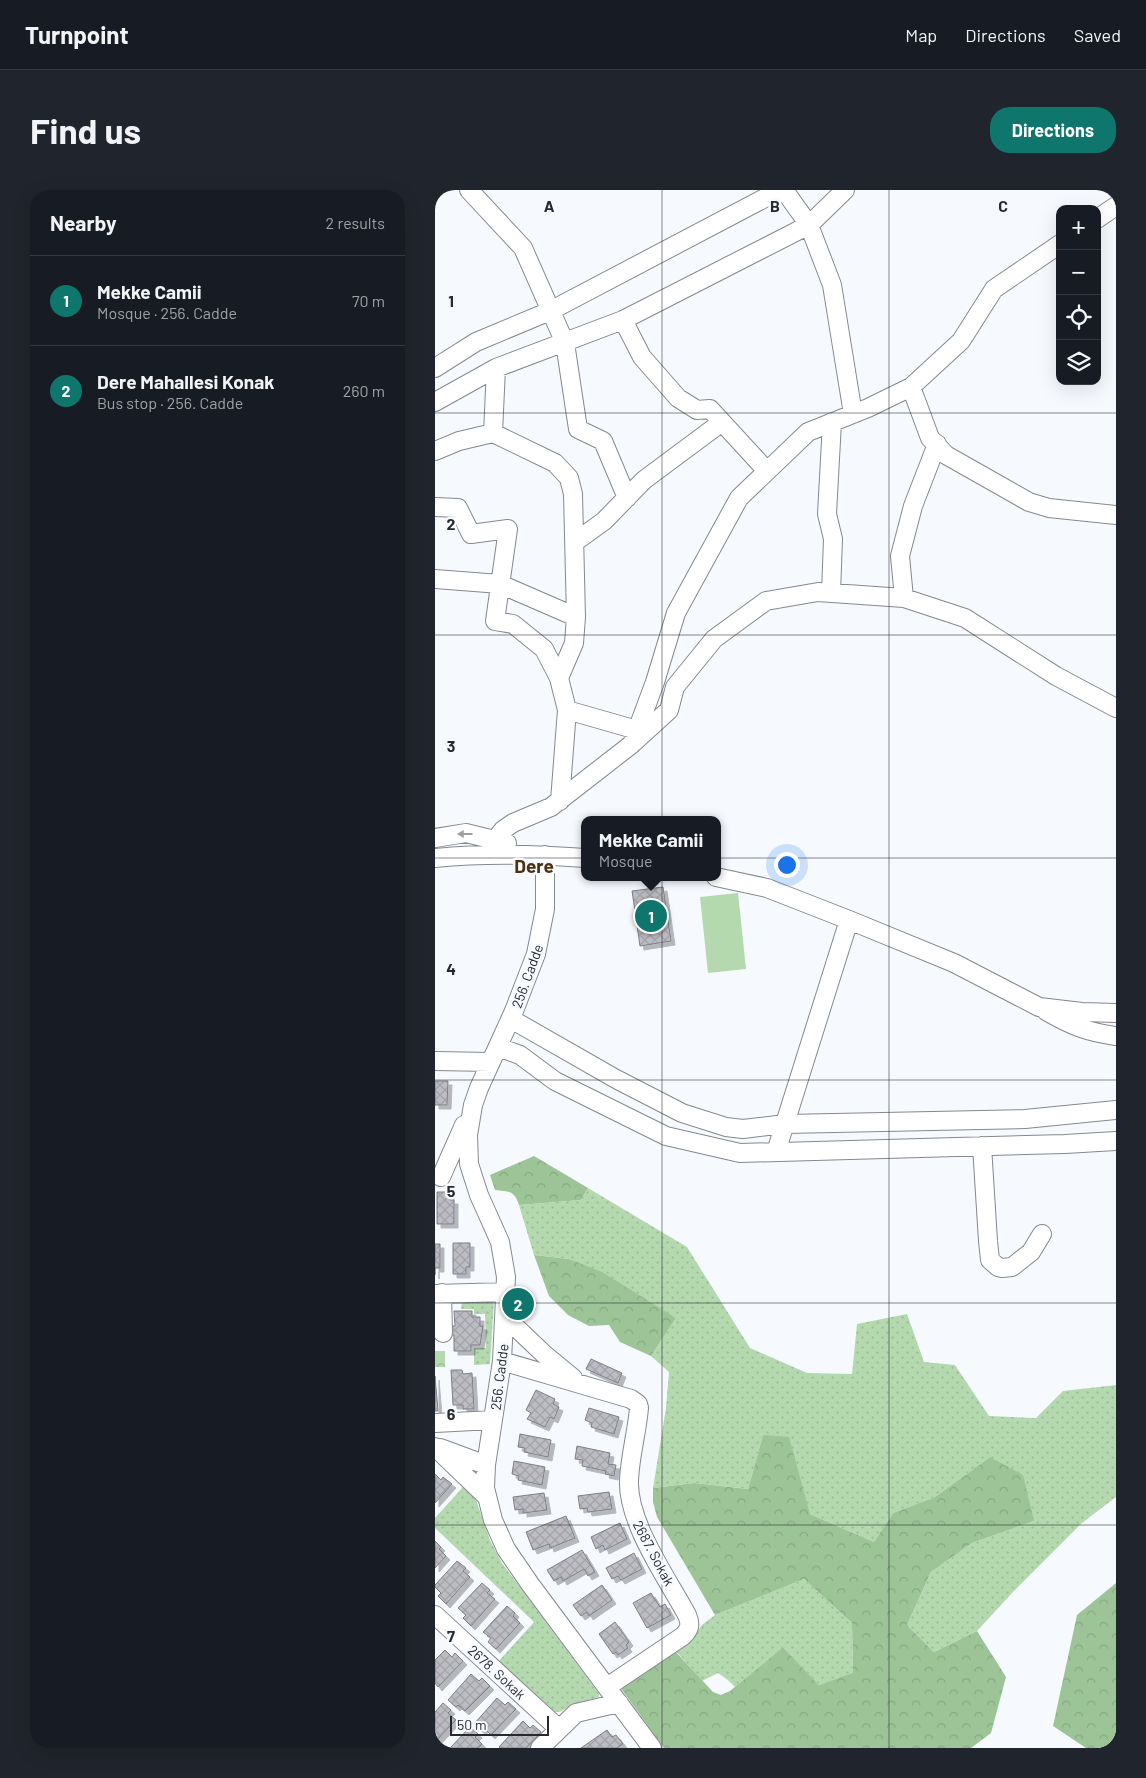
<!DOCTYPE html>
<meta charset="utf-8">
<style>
:root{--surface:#171b24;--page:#20242c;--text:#f1f3f6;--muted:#9ea1a6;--line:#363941;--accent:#0f766e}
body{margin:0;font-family:Barlow,sans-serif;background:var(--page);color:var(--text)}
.controls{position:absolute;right:15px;top:15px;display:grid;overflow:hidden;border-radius:10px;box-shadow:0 5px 20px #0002}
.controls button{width:45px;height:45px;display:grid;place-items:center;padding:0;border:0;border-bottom:1px solid var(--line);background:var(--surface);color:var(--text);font:25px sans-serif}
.scale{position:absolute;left:15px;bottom:12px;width:99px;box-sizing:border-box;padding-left:5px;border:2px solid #27292b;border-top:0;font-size:14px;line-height:18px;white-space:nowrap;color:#27292b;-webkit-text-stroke:4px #f6faff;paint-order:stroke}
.you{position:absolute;left:351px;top:674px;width:18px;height:18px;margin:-12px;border:4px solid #fff;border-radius:50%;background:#1a73e8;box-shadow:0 0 0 8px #1a73e833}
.badge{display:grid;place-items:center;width:32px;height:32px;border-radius:50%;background:var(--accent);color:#fff;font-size:16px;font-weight:700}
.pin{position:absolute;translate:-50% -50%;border:2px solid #fff;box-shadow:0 1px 5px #0006}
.popup{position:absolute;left:146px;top:626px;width:140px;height:65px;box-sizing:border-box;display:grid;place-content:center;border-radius:10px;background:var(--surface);filter:drop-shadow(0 1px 4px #0005);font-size:16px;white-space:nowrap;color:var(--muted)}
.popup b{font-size:19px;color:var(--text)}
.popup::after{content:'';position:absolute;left:50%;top:100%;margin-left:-10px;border:10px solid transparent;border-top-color:var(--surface)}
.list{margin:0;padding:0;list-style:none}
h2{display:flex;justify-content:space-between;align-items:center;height:65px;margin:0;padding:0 20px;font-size:21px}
h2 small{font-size:16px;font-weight:400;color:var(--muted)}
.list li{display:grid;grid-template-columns:32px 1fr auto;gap:15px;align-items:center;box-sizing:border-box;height:90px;padding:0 20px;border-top:1px solid var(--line)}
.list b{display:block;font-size:19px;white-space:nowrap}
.list p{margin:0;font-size:16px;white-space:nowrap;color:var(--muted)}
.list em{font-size:16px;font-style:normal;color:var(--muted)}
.icon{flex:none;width:28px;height:28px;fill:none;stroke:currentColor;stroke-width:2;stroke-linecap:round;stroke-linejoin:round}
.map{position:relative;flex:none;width:681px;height:1558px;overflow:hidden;border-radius:20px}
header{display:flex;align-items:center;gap:30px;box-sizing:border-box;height:70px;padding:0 25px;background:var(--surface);border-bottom:1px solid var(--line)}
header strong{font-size:24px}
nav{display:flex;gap:28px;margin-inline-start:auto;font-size:18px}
.intro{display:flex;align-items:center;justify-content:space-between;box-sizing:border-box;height:120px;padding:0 30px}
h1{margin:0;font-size:35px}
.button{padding:12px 22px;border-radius:20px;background:var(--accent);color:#fff;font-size:18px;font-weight:700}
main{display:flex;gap:30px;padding:0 30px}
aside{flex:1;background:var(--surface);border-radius:20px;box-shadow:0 5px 20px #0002}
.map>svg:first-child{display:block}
.grass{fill:url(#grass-dots)}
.forest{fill:url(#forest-crowns)}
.park{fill:url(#park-crowns)}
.pitch{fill:#b4d9af}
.building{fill:url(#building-cross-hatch);stroke:#7e7f85;filter:url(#shadow)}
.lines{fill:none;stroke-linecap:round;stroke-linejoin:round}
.minor-casing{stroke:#84898e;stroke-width:20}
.minor{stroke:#fff;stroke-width:18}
.oneway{fill:#9e9fa0}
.grid{fill:none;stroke:#27292b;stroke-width:1;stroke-opacity:0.55}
.labels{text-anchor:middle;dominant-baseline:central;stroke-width:5;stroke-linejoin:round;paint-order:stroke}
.street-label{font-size:14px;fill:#27292b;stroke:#f6faff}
.district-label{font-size:19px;font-weight:bold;fill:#4d3212;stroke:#f6faff}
.grid-label{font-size:16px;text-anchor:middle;font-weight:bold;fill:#27292b;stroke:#f6faff;stroke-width:5;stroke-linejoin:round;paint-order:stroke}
</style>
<header>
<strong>Turnpoint</strong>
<nav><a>Map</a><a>Directions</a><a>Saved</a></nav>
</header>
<div class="intro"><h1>Find us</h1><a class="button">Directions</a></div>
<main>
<aside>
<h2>Nearby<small>2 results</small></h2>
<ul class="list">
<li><span class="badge">1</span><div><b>Mekke Camii</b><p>Mosque · 256. Cadde</p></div><em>70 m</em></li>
<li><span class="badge">2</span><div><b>Dere Mahallesi Konak</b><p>Bus stop · 256. Cadde</p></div><em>260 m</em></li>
</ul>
</aside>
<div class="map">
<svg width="681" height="1558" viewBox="0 0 681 1558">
<defs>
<pattern id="grass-dots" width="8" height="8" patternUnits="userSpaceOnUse" patternTransform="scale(1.25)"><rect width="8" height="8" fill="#b4d9af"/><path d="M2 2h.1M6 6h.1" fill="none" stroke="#9bba97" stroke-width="1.8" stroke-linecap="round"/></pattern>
<pattern id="forest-crowns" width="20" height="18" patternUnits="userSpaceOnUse" patternTransform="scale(1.25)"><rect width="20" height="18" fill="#9cc497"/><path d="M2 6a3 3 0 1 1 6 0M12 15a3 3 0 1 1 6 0" fill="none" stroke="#86a882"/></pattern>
<pattern id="park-crowns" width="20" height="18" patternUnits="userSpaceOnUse" patternTransform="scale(1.25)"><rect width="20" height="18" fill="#b4d9af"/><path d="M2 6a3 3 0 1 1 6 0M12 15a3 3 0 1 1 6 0" fill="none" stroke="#9bba97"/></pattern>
<pattern id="building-cross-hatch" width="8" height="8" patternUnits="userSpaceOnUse" patternTransform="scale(1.25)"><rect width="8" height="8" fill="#bcbdc3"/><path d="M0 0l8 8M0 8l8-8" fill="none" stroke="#a2a2a8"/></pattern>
<filter id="shadow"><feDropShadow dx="4" dy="4" stdDeviation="0" flood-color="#0004"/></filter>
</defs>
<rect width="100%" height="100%" fill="#f6faff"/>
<path class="grass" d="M153,998L252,1057L315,1158L372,1183L417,1184L422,1134L472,1124L489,1172L520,1175L554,1226L601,1228L628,1201L681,1195V1307L647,1333L578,1402L542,1441L499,1462L472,1435L496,1382L537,1353L599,1331L555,1267L500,1307L458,1323L439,1352L375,1324L328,1245L313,1299L259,1293L218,1298L231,1218L234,1182L216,1166L241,1128L134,1069L99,1065L84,1015L146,1010Z
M27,1111H59L55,1174L39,1175V1158H51L50,1124H39V1119H26Z
M28,1297L41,1310L55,1350L67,1373L164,1504V1507L143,1513L124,1522H118L62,1473L99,1432L0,1338V1328Z
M369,1389L417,1433L418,1484L384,1495L348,1457L300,1497L293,1490L283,1483L267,1491L240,1460L258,1447L267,1435L280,1425Z"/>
<path class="forest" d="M99,966L153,998L146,1010L84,1015C79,1000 75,1002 60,1000L55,985Z
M99,1065L134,1069L167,1082L241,1128L216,1166L185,1152L174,1135L154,1136L133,1125L114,1106Z
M328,1245L354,1247L375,1324L439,1352L458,1323L500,1307L555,1267L588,1285L599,1331L537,1353L496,1382L472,1435L499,1462L542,1441L571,1487L556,1543L536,1558H229L185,1497L239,1460L278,1502L286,1505L295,1501L348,1457L384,1495L418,1483L417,1433L369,1389L280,1425L222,1327L218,1312V1298L259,1293L313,1299Z
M681,1393V1558H651L618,1536L642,1425Z"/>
<path class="park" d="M0,1161H10V1177H0Z"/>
<path class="pitch" d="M303,703L311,779L273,783L265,707Z"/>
<path class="building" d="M228,697L236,751L205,756L197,701Z
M0,891H13L12,915H0Z
M2,1002H15V1010H19V1034H2Z
M18,1053H35V1077H31V1084H18Z
M0,1054H5V1078H0V1085Z
M19,1121H37V1127H45V1136H48L45,1155H36V1161H19V1145H15V1136H20Z
M156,1169L187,1183L183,1193L151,1179Z
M16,1180H27L28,1184L37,1183L39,1219H28V1215H18Z
M0,1186L3,1221H0Z
M101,1200L120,1209L118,1214L124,1217L119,1229L115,1227L110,1237L92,1229L96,1223L91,1220Z
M154,1218L184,1227L179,1244L156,1237L157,1233L150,1230Z
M85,1244L116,1250L113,1267L89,1262L90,1258L83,1257Z
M142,1256L175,1263L173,1274L181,1275L179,1286L170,1284L171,1281L147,1276L148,1270L140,1269Z
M79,1271L110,1277L107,1295L83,1290L84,1286L77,1284Z
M0,1284L6,1290L8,1287L17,1294L0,1313Z
M174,1302L177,1319L153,1322L152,1318L145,1319L143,1306Z
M109,1303L112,1320L88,1323V1319L80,1320L78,1307Z
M131,1326L140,1348L115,1358L114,1354L98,1360L91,1342Z
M185,1333L192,1349L170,1360L168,1355L161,1359L156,1347Z
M0,1351L6,1357L4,1359L11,1366L0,1378Z
M147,1360L160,1382L153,1386L149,1379L128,1391L126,1387L119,1391L112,1380Z
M199,1363L207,1379L186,1390L183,1386L177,1389L171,1378Z
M22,1371L31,1378L28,1381L35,1387L11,1414L3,1406L6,1403L0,1397V1395Z
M47,1393L55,1400L52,1403L60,1409L36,1436L28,1428L31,1425L23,1418Z
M167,1395L177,1410L154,1426L152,1422L146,1426L138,1415Z
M216,1403L225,1417L230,1414L236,1425L212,1438L198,1413Z
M72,1416L80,1423L78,1426L85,1433L61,1459L53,1452L56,1448L48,1442Z
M180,1432L194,1452L191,1455L193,1458L183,1465L181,1462L178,1464L164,1444Z
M10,1460L17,1467L20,1463L28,1471L3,1497L0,1493V1470Z
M36,1484L44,1491L47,1488L55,1496L30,1521L23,1515L21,1517L13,1510Z
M62,1508L70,1515L73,1512L81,1519L56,1545L49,1538L47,1541L39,1534Z
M8,1513L16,1520L13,1523L21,1530L0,1552V1522Z
M88,1531L95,1538L98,1535L106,1542L91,1558H65L64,1557Z
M35,1537L43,1544L40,1547L47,1554L43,1558H15Z
M172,1540L177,1547L181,1545L188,1554L182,1558H146Z"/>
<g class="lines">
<defs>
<path id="minor" d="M34,0L88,58L130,153L143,239L168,251L192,308
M349,0L374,35L397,95L418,224
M662,29L681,16
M188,130L207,167L243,208L262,220L275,219L332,281
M0,178L41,152L115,121L345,0
M476,197L495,248L511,265L594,312L614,318L681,325
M0,212L61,178L188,130L374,35L410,0
M58,243L61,178
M0,261L24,251L58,243L120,273L134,288L138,304L141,427L139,453L124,488L132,520L125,611
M0,317L23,318L36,344L73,339L60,431L78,434L109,459L124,488
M140,352L169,331L209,290L287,232
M0,389L65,394L141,427
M396,403L398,349L392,324L397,232
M469,408L465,366L478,316L502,254
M132,520L202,540
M199,552L234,520L240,497L279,449L331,411L383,402L469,408L530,428L621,486L681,518
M0,648L31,643L72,653
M55,664L61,649L68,640L78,633L116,617L197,554L220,492L241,423L304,308L373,242L433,218L476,197L526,151L559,99L625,54
M110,665V719L101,764L79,821L44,898L38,915L33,945L34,974L44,1005L65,1052L71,1087L67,1171L51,1275L50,1298L58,1330L71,1359L95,1394L217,1558
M0,668C50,663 99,664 150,668
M281,687L332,698L414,730L519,773L604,817L647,822L681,823
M611,821C637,836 652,842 681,846
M76,829L181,889L247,923L291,937L308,939L350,934L590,929L681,920
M63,857L85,865L120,891L231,946L305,963L630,954L681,951
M0,871L55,872
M547,956L553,1051L555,1070L563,1077L567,1078L577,1077L596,1062L607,1044
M341,962L414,730
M6,987L29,935
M7,1103L8,1143
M0,1104L71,1102
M70,1127L110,1165L138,1188
M67,1171L196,1209L203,1214L204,1218C202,1242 195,1266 194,1290C192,1332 232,1388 252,1425C256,1434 255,1439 248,1446L172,1497
M0,1233L58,1230
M0,1257L51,1306
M5,1258L51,1275
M0,1425L124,1539
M105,1558L141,1523L184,1513"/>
</defs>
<use href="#minor" class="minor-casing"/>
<use href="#minor" class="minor"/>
</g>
<defs><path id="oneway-solid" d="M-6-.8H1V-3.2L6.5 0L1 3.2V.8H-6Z" transform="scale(1.25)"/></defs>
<use class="oneway" href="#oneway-solid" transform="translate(30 644) rotate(-180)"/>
<path class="grid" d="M227,0V1558M454,0V1558M0,223H681M0,445H681M0,668H681M0,890H681M0,1113H681M0,1335H681"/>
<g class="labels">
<g class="street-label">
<text transform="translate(92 786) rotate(-70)">256. Cadde</text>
<text transform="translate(64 1187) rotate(-83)">256. Cadde</text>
<text transform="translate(219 1363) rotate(62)">2687. Sokak</text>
<text transform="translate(62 1482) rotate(43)">2678. Sokak</text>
</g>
<g class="district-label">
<text x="99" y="675">Dere</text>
</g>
</g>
<g class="grid-label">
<text x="114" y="22">A</text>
<text x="340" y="22">B</text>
<text x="568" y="22">C</text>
<text x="16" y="117">1</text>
<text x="16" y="340">2</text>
<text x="16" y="562">3</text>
<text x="16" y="785">4</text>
<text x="16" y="1007">5</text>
<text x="16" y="1230">6</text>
<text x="16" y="1452">7</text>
</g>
</svg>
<div class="controls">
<button>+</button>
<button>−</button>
<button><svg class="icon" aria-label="locate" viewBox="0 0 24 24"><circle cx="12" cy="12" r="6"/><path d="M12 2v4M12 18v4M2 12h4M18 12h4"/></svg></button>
<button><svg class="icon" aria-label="layers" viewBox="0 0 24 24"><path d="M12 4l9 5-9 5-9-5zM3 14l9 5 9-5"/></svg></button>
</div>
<div class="scale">50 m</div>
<div class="you"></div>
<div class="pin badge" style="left:216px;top:726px">1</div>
<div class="popup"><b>Mekke Camii</b>Mosque</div>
<div class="pin badge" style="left:83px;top:1114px">2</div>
</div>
</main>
